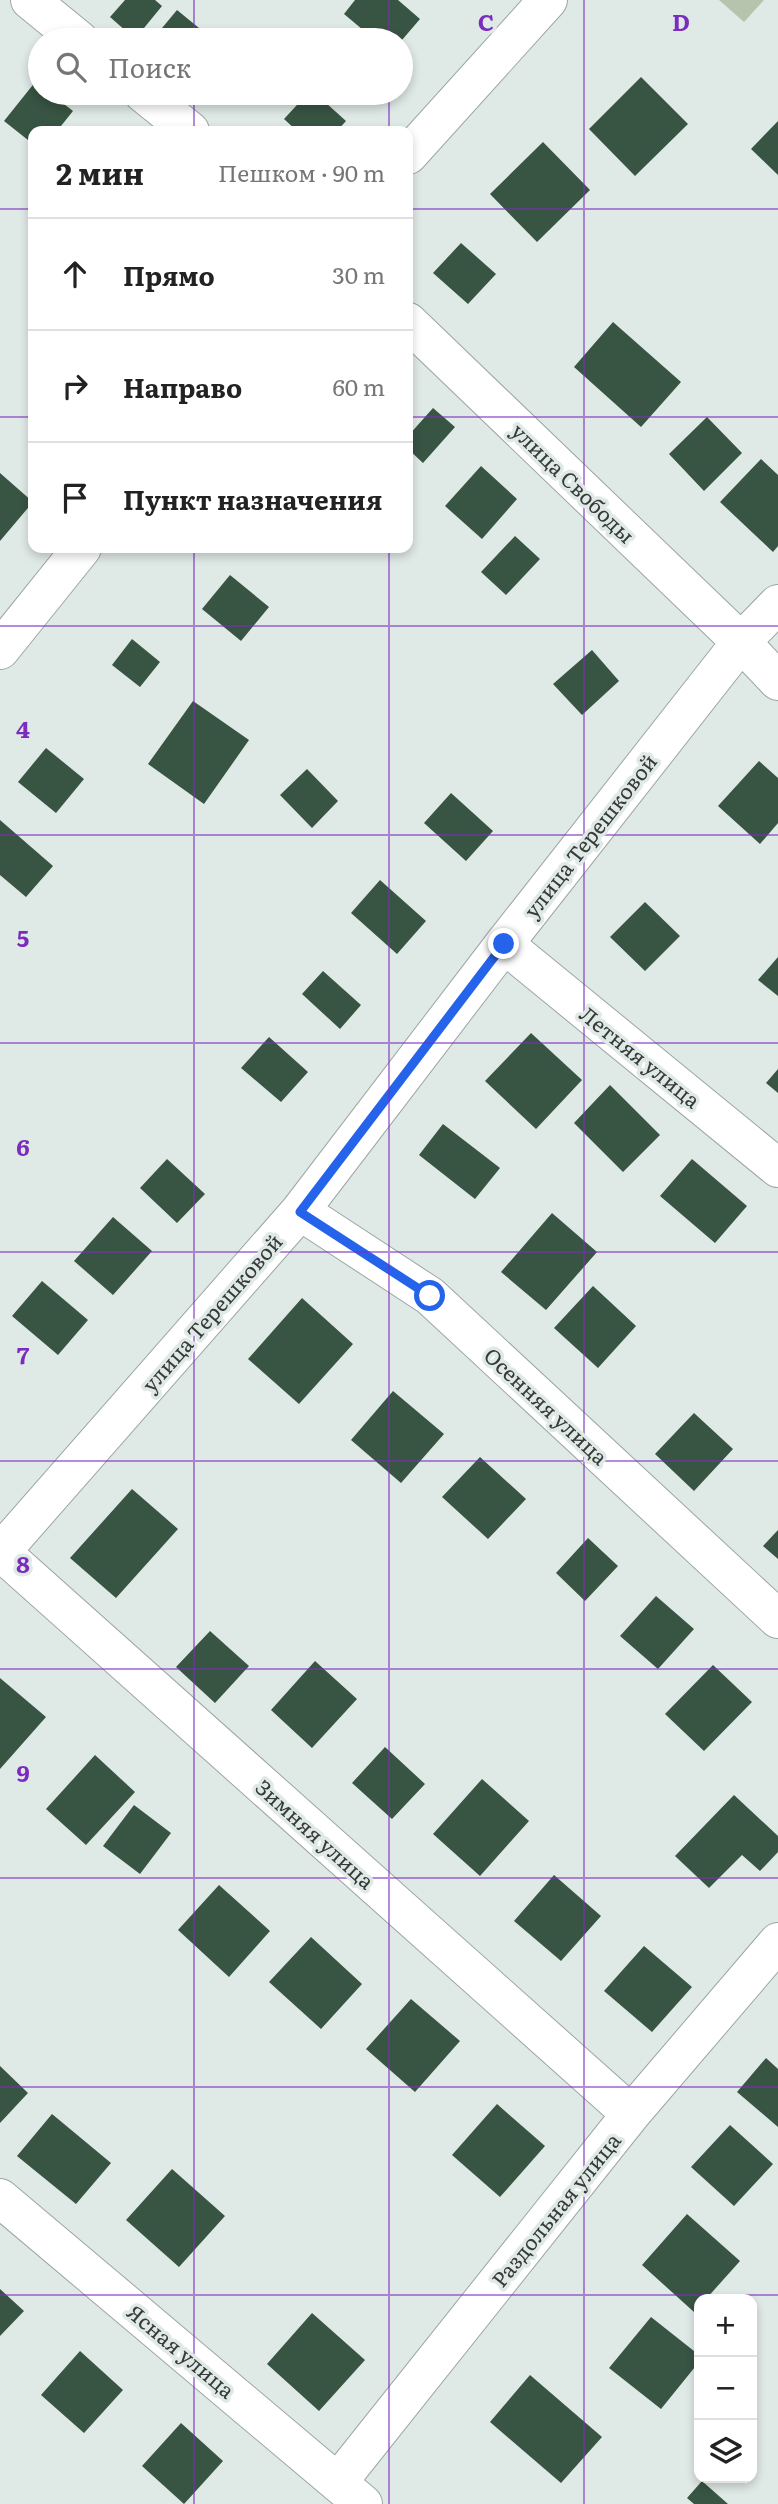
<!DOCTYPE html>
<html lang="ru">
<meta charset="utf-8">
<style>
:root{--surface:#fff;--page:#f6f6f6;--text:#222;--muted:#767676;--line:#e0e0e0}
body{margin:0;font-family:Literata,serif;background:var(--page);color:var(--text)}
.controls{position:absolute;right:21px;bottom:21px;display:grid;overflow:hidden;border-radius:14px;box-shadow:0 4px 10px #0003}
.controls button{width:63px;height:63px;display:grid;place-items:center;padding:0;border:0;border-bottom:2px solid var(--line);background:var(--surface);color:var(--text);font:35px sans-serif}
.stop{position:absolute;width:21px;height:21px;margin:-16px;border:5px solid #2563eb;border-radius:50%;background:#fff}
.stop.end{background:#2563eb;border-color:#fff;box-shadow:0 2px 7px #0008}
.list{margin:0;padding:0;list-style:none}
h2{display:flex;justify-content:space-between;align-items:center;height:91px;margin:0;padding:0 28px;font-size:30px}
h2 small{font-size:23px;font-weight:400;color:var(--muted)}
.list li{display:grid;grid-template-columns:46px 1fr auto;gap:21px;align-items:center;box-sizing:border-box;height:112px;padding:0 28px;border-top:2px solid var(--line)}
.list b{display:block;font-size:26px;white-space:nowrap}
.list em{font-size:23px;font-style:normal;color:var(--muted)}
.icon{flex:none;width:38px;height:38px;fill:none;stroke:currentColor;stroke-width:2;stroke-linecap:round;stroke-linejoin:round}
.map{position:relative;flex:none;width:778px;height:2504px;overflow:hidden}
.search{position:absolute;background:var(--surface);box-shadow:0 4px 10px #0003;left:28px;top:28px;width:385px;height:77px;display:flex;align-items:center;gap:18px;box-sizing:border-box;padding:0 24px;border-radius:38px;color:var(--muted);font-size:26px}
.panel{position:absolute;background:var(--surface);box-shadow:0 4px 10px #0003;left:28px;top:126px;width:385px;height:427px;border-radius:14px}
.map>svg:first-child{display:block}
.green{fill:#b7c4ad}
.building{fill:#385443}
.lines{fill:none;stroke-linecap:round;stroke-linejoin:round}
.minor-casing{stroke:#9da6a4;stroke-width:40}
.minor{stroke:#fff;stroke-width:38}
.route{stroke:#2563eb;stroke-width:9}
.grid{fill:none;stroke:#7b2cbf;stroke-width:2;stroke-opacity:0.55}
.labels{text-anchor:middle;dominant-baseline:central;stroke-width:7;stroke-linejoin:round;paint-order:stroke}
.street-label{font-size:21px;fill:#363a39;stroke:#dfe9e6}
.grid-label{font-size:23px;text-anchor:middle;font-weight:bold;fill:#7b2cbf;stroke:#dfe9e6;stroke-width:7;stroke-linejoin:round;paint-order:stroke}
</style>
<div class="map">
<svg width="778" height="2504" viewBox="0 0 778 2504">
<rect width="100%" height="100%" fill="#dfe9e6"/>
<path class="green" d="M719,0H764L744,22Z"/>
<path class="building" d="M125,0H155L162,6L135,39L110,17Z
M355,0H398L420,19L402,40H375L344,14Z
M177,10L199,28L189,40H152Z
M641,77L688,124L635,176L589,129Z
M36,81L40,85V93H50L73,111L57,131H33V144L4,121Z
M308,93H315L346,121L337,131H297L284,119Z
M778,121V175L751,149Z
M543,142L590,190L537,242L490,194Z
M461,243L496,274L468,304L433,273Z
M613,322L681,382L641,427L574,367Z
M433,408L455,427L423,463L408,449V436Z
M707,417L742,453L704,491L669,454Z
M761,459L778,475V546L773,552L720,502Z
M481,466L517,499L482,539L445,506Z
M0,473L33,502L0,541Z
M515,536L540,559L506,595L481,572Z
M230,575L269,607L241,641L202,609Z
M132,639L160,662L140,687L112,665Z
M592,650L619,681L582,715L553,684Z
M193,701L249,740L204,804L148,764Z
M46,748L84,779L56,813L18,782Z
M759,761L778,778V823L760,844L718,806Z
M307,769L338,801L312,828L280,795Z
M451,793L493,831L466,861L424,823Z
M0,820L53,866L26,897L0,875Z
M380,880L426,921L397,954L351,913Z
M645,902L680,936L645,971L610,937Z
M778,957V996L758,980Z
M323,971L361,1005L340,1029L302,994Z
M531,1033L582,1080L536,1129L485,1081Z
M269,1037L308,1072L281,1102L241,1068Z
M778,1069V1093L766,1083Z
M610,1085L660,1135L623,1172L574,1123Z
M443,1124L500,1168L475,1199L419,1155Z
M167,1159L205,1194L177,1223L140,1188Z
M692,1159L747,1206L715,1243L660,1196Z
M552,1213L597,1252L546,1310L501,1272Z
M113,1217L152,1251L113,1295L74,1261Z
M42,1281L88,1320L58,1355L12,1316Z
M593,1286L636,1326L598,1368L554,1328Z
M302,1298L353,1344L299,1404L248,1359Z
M393,1391L444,1434L401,1483L351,1440Z
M694,1413L733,1449L694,1491L655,1454Z
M480,1457L526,1499L488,1539L442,1497Z
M132,1489L178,1529L116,1598L70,1558Z
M778,1530V1559L763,1546Z
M588,1538L618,1566L585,1601L556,1573Z
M656,1596L694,1629L658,1669L620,1636Z
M210,1631L249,1666L215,1703L176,1667Z
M315,1661L357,1699L312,1748L271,1710Z
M713,1665L752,1702L704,1751L665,1714Z
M0,1678L46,1717L0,1769Z
M385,1747L425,1784L392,1819L352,1783Z
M95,1755L135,1792L86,1845L46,1809Z
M482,1779L529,1821L480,1876L433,1834Z
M734,1795L778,1836V1852L760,1871L742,1855L709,1888L675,1856Z
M134,1805L171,1833L140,1874L103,1846Z
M554,1875L601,1916L561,1961L514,1921Z
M219,1885L270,1931L229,1977L178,1930Z
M311,1937L362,1984L321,2029L269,1982Z
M644,1946L692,1987L652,2032L604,1991Z
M411,1999L460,2041L415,2092L366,2049Z
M766,2058L778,2069V2127L737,2092Z
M0,2066L28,2093L0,2123Z
M497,2104L545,2146L500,2197L452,2155Z
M52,2114L111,2163L76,2204L17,2156Z
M730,2125L773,2164L734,2206L691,2167Z
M172,2169L225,2216L179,2267L126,2220Z
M687,2214L740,2261L706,2299H699V2306L694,2312L642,2265Z
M0,2289L24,2311L0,2336Z
M312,2313L365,2360L319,2411L267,2364Z
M651,2317L699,2355V2362L661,2409L609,2368Z
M80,2351L123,2390L84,2433L41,2395Z
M530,2375L602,2437L561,2483L490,2422Z
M181,2423L223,2461L184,2504L142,2466Z
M702,2481L728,2504H694L687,2498Z"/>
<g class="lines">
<defs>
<path id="minor" d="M30,0L79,40
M143,93L190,131
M408,155L548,0
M408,322L741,642L778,681
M0,650L82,548
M504,944L778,1168
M300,1211L430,1296L778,1619
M0,1551L631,2114
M0,1553L300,1211L504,944L741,642L778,604
M0,2198L363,2504
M338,2482L631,2114L778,1942"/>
</defs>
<use href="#minor" class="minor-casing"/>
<use href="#minor" class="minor"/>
</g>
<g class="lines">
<path class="route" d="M430,1296L300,1212L504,944"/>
</g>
<path class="grid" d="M194,0V40M389,0V40M584,0V2504M194,93V131M389,93V131M0,209H33M408,209H778M0,417H33M408,417H778M194,548V2504M389,548V2504M0,626H778M0,835H778M0,1043H778M0,1252H778M0,1461H778M0,1669H778M0,1878H778M0,2087H778M0,2295H778"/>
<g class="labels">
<g class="street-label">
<text transform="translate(574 482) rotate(44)">улица Свободы</text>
<text transform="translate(589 835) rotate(-52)">улица Терешковой</text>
<text transform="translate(641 1056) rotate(39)">Летняя улица</text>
<text transform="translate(211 1312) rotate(-49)">улица Терешковой</text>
<text transform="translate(547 1405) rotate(43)">Осенняя улица</text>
<text transform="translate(316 1833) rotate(42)">Зимняя улица</text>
<text transform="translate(555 2209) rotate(-51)">Раздольная улица</text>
<text transform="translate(182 2350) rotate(40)">Ясная улица</text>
</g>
</g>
<g class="grid-label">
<text x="486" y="31">C</text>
<text x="681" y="31">D</text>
<text x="23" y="738">4</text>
<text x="23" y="947">5</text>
<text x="23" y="1156">6</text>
<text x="23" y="1364">7</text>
<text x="23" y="1573">8</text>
<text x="23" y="1782">9</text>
</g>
</svg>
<div class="controls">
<button>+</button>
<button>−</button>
<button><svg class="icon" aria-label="layers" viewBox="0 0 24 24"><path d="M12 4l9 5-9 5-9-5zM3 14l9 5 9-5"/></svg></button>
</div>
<div class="stop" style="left:430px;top:1296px"></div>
<div class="stop end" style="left:504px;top:944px"></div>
<div class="search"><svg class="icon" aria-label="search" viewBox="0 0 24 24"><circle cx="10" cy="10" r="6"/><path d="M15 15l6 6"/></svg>Поиск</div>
<section class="panel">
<h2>2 мин<small>Пешком · 90 m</small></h2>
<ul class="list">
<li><svg class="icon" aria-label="ahead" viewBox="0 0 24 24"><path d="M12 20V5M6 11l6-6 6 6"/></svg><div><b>Прямо</b></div><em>30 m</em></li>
<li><svg class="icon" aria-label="right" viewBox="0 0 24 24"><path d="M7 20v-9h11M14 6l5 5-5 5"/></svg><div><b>Направо</b></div><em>60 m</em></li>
<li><svg class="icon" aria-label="arrive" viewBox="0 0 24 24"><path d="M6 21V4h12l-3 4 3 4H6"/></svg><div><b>Пункт назначения</b></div></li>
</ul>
</section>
</div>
